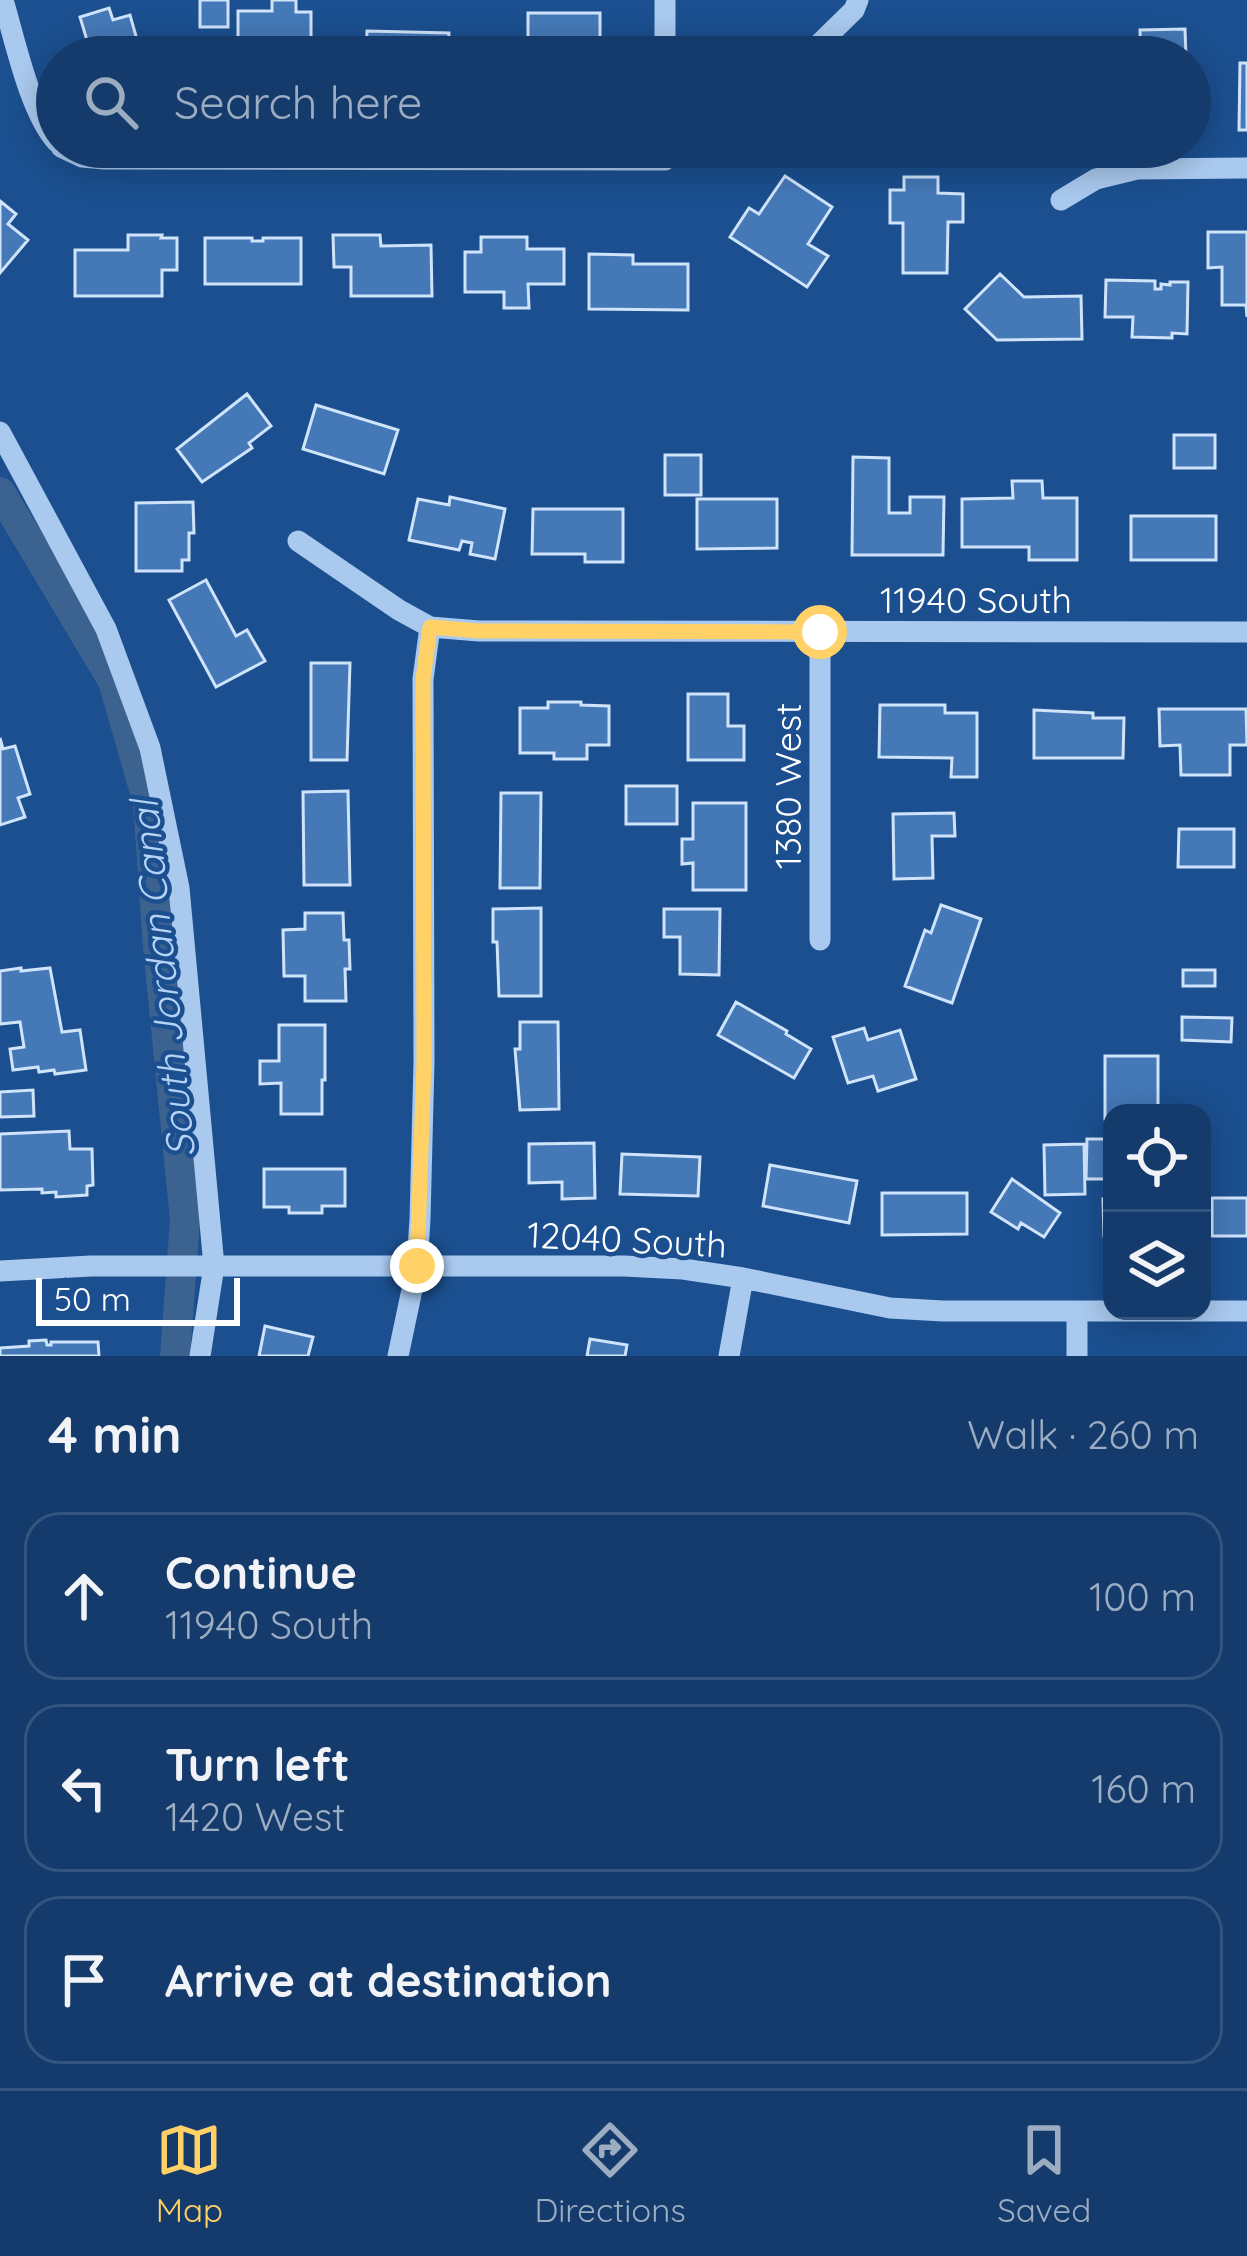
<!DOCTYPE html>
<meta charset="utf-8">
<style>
:root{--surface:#143b6b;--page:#214673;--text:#f1f3f6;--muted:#9dadc1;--line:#33557e;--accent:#ffd166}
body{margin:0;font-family:Quicksand,sans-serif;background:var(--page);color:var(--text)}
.controls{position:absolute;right:36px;bottom:36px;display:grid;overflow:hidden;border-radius:24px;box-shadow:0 6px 30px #0003}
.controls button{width:108px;height:108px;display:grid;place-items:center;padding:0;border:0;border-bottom:3px solid var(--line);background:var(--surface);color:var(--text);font:60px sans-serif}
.scale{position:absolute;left:36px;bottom:30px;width:204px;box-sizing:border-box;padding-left:12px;border:6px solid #fff;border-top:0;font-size:33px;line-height:42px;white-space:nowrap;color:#fff;-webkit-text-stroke:9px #1b4f8f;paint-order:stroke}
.stop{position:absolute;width:36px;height:36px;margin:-27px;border:9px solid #ffd166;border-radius:50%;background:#fff}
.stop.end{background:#ffd166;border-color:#fff;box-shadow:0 3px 12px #0008}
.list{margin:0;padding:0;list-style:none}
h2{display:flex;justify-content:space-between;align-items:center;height:156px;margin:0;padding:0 48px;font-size:51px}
h2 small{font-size:39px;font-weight:400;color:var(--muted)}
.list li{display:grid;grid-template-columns:78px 1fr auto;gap:36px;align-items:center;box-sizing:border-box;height:168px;margin:0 24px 24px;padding:0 24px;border:3px solid var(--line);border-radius:36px}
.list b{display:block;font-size:45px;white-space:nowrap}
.list p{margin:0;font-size:39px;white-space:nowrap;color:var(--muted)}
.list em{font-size:39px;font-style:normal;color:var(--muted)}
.icon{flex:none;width:66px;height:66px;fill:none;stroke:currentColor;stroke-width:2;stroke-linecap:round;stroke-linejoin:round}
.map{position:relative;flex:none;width:1247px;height:1356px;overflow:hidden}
.search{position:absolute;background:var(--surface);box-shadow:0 6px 30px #0003;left:36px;right:36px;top:36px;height:132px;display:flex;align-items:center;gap:30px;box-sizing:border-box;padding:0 42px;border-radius:66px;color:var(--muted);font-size:45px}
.sheet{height:732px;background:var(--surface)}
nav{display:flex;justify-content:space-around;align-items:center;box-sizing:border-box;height:168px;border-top:3px solid var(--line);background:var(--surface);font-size:33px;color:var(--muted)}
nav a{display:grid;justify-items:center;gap:6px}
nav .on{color:var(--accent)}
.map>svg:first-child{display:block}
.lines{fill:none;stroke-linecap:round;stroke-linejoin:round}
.canal{stroke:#3c6290;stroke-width:30}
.building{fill:#4478b7;stroke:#cfe3fa;stroke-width:3}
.minor{stroke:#a9c9ee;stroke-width:21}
.route{stroke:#ffd166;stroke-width:15}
.labels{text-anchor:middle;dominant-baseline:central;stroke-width:9;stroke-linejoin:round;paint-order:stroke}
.street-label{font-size:36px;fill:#fff;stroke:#1b4f8f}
.water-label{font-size:39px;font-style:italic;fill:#b5d3f5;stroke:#1b4f8f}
</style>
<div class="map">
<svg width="1247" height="1356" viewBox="0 0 1247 1356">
<rect width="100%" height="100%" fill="#1b4f8f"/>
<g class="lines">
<path class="canal" d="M0,492L113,681L148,803L158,947L185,1220L175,1356"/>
</g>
<path class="building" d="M200,0H228V27H200Z
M272,0H296V12H311V57H219V51L238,52V11H272Z
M109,8L113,20L130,15L142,57H92L80,17Z
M528,13H600V57H512V51H528Z
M1185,29L1186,57H1141L1140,30Z
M367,31L449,33L448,57H366Z
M1052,47L1053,57H991Z
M1240,63H1247V130H1239Z
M746,147H813L746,157Z
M785,176L832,207L808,244L828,256L807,287L730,237L749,208L759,214Z
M904,177H938V193L963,194V222H948L947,273H903V223H890V190H904Z
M0,201L16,214L8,224L28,240L0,273Z
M1208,232H1247V317L1246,305H1222V267L1208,268Z
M128,235H162L161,238H177V270H162V296H75V250H128Z
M333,235H380L381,246L431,245L432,296H351V267H334Z
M481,237H527V249H564V284H528L529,308H504V292H465V252H481Z
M205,238H252V241H263V238H301V284H205Z
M589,254L633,255V264H688V310L589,309Z
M1000,274L1024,297L1081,296L1082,339L997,340L965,309Z
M1106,280L1155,281V289H1161V284L1170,285V282H1188L1187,334L1172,333V338L1132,337L1133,317H1105Z
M247,394L271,426L249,443L252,448L202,482L177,449Z
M316,405L398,430L384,474L303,449Z
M1174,435H1215V468H1174Z
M665,455H701V495H665Z
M853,457L889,458V513H910V497H944L943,555H852Z
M1012,481H1042L1043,498H1077V560H1029V547H962V499L1013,498Z
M450,497L505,509L495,559L470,554L472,543L462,541L459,550L409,540L418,499L449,505Z
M697,499H777V548L697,549Z
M193,502L194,533H189V560H182V571H136V503Z
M533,509H623V562H585V554H532Z
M1131,516H1216V560H1131Z
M206,580L236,636L247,630L265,661L216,687L169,600Z
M311,663H350L347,760H311Z
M688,694H728V726H744V760H688Z
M548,702H581V705L609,706V745H587V759H554V753H520V708H548Z
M880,705H945V713H977V777H951L952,758L879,757Z
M1159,709H1246L1247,745H1230V775H1181L1180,745L1160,746Z
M1034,710L1093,713V718H1124L1123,758H1034Z
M0,738L3,749L15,746L30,794L18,798L25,817L0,825Z
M626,786H677V824H626Z
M348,791L350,885H304L303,792Z
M501,793H541L540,888H500Z
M693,803H746V890H693V863L682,864V839H693Z
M954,813L955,836H932L933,878L894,879L893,814Z
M1179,829H1234V867H1178Z
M941,905L981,919L952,1003L905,986L925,930L931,933Z
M541,908V996H499L497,942H493V909Z
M664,909H720L719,975L680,974V937H664Z
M305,913H343L344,940H349L350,969H345L346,1001H305V976H284L283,930L305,929Z
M21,968V971L50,968L62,1032L80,1030L86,1070L55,1074L54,1070L39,1072L38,1067L13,1070L10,1049L24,1047L20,1022L0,1024V971Z
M1183,970H1215V986H1183Z
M736,1002L787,1031L786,1034L811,1049L794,1078L718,1035Z
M1182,1017L1232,1018L1231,1042L1182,1040Z
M520,1022H558L559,1109L520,1110L515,1049H520Z
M279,1025H325V1080H322V1114H281V1083L260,1084V1061H279Z
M864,1028L868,1040L900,1030L916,1079L878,1091L873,1076L848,1083L833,1037Z
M1105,1056H1158V1113H1112V1119H1105Z
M33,1090L34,1116L0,1117V1092Z
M69,1131L70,1149H92L93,1185L87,1186V1195L56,1197V1192L42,1193V1189L0,1190V1134Z
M1087,1139H1105V1179H1086Z
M594,1143L595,1198L562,1199V1182L529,1183V1144Z
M1084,1144L1085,1194L1045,1195L1044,1145Z
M622,1154L700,1157L698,1196L620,1194Z
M770,1165L857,1181L849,1223L763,1206Z
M264,1169H345V1206H322V1213H289V1207H264Z
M1012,1179L1060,1213L1044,1237L1021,1223L1018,1229L991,1212Z
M882,1193H967V1234L882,1235Z
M1212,1198H1247V1236H1212Z
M1103,1199H1112V1236H1104Z
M265,1326L313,1337L308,1356H259Z
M590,1339L627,1345L625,1356H587Z
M46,1340L47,1345H51V1342H98L99,1356H0V1348L29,1346V1341Z"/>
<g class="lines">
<path class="minor" d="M3,0C15,40 30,113 57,142
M665,0V57
M806,57L854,10L858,0
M61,147L82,157L105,159L665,160V147
M1061,200L1096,179L1137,169L1247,168
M0,432L106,629L150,748L179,888L214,1266L200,1356
M298,541L399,610L430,627L479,631L1247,632
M820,631V940
M0,1271L91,1266H624L683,1269L743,1278L890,1308L943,1311H1247
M1077,1311V1356
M398,1356L417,1266L420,1219L424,1062L423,679L430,627
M729,1356L743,1278"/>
</g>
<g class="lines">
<path class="route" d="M417,1266L424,1062L423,679L430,627L479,631L820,632"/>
</g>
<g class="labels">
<g class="street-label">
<text x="976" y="599">11940 South</text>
<text transform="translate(787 786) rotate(-90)">1380 West</text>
<text transform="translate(627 1239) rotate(3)">12040 South</text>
</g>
<g class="water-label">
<text transform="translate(162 979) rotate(-96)">South Jordan Canal</text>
</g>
</g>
</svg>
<div class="controls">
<button><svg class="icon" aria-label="locate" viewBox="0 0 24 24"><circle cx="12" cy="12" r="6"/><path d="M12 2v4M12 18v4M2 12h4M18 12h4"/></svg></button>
<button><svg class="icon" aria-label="layers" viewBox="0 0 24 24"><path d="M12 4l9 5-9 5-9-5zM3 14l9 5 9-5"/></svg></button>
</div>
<div class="scale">50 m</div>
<div class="stop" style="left:820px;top:632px"></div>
<div class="stop end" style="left:417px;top:1266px"></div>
<div class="search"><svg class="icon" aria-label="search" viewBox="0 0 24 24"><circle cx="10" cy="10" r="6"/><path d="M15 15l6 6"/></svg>Search here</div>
</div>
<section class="sheet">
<h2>4 min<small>Walk · 260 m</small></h2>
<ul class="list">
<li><svg class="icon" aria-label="ahead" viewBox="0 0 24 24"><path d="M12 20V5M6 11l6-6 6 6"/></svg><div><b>Continue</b><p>11940 South</p></div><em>100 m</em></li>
<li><svg class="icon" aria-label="left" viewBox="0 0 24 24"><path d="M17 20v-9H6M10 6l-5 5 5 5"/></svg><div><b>Turn left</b><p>1420 West</p></div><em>160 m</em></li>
<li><svg class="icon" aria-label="arrive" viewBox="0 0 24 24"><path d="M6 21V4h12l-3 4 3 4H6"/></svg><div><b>Arrive at destination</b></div></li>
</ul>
</section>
<nav>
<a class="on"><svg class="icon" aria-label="map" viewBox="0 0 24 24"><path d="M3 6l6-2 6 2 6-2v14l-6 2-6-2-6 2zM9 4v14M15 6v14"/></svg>Map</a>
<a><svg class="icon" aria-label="directions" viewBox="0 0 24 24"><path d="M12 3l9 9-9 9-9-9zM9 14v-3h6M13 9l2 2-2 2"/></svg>Directions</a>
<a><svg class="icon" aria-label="saved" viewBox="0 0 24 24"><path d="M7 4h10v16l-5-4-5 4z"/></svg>Saved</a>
</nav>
